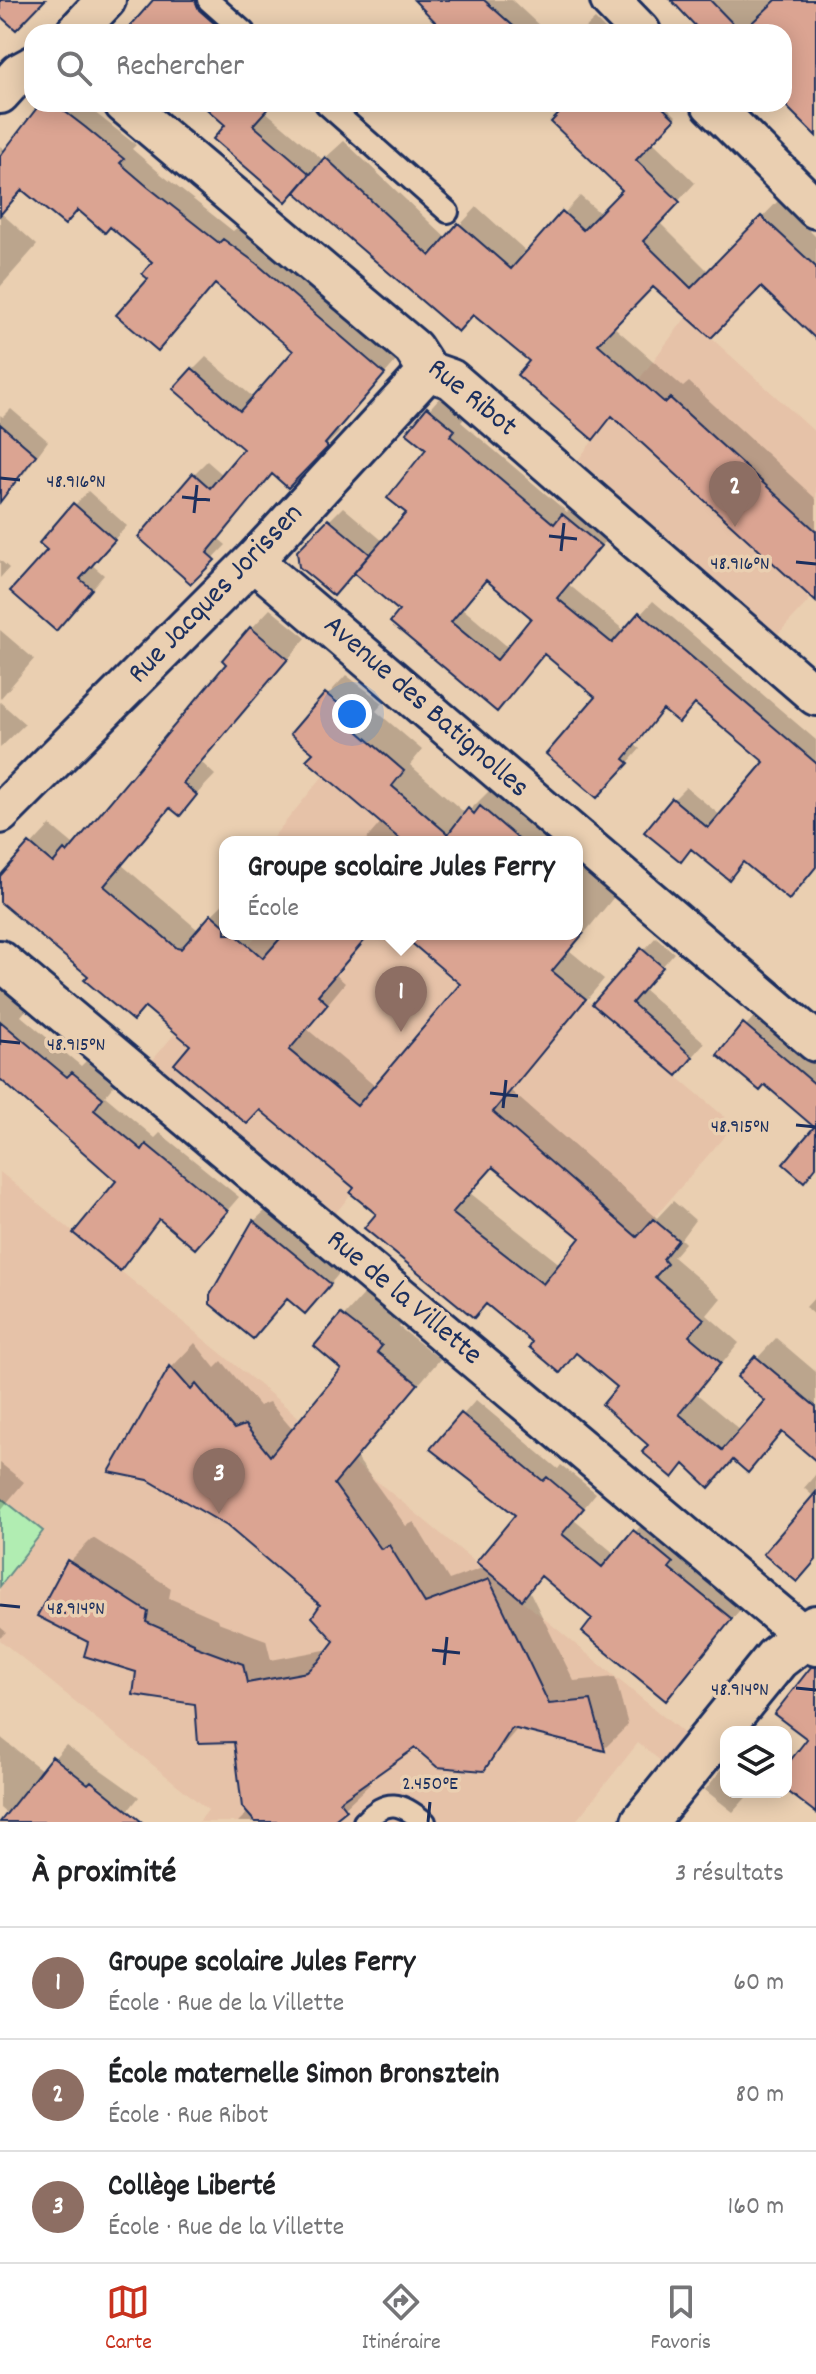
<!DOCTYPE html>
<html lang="fr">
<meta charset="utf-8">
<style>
:root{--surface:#fff;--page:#f2f2f2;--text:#202124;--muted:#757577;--line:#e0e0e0;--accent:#c8321e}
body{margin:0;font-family:Dekko,sans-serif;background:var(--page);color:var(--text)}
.controls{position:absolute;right:24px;bottom:24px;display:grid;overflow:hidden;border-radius:16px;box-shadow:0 4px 20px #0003}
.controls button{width:72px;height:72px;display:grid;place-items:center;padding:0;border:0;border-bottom:2px solid var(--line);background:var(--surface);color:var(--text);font:40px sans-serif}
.you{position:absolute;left:352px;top:714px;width:28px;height:28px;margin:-20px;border:6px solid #fff;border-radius:50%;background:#1a73e8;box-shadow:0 0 0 12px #1a73e833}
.badge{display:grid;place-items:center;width:52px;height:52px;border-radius:50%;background:var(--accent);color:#fff;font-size:26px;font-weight:700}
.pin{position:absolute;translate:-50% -66px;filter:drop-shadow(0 2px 4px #0008)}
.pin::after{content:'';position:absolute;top:42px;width:28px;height:24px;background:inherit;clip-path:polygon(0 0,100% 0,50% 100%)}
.popup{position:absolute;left:219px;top:836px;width:364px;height:104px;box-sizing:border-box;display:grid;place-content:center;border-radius:16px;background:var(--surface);filter:drop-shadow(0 2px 6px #0005);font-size:26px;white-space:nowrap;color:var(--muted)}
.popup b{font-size:30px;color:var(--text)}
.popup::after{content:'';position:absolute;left:50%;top:100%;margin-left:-16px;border:16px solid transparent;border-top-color:var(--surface)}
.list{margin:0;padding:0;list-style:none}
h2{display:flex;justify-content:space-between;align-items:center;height:104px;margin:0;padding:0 32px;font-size:34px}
h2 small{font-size:26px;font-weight:400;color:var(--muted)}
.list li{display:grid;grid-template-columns:52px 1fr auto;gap:24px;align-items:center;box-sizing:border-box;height:112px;padding:0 32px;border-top:2px solid var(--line)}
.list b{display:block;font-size:30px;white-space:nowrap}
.list p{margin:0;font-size:26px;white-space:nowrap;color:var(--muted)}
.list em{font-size:26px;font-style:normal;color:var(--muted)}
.icon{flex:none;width:44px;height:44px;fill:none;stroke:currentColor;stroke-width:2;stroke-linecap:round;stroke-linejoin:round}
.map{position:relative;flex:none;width:816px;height:1822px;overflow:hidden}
.search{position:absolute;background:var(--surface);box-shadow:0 4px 20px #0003;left:24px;right:24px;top:24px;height:88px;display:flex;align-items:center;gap:20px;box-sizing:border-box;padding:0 28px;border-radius:24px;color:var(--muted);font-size:30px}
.sheet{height:440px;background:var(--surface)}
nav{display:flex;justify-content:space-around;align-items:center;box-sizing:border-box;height:112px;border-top:2px solid var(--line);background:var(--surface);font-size:22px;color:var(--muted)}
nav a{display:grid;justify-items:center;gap:4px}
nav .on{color:var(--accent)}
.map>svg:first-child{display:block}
.built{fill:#e6c2a8}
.green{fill:#b1edb2;stroke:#668e88;stroke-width:2}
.shadow{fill:#0003;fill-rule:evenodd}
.building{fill:#dba492;stroke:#1b2f5e;stroke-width:2;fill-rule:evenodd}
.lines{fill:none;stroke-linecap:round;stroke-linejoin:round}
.lane-casing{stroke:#1b2f5e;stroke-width:26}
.street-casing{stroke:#1b2f5e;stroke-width:44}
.secondary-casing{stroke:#1b2f5e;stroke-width:50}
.lane{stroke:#eacfb1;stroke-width:20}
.street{stroke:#eacfb1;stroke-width:38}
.secondary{stroke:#eacfb1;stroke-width:44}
.ticks{fill:none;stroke:#1b2f5e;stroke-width:3}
.labels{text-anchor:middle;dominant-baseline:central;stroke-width:7;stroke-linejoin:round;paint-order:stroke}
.street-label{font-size:30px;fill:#1b2f5e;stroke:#eacfb1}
.ticks-label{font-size:20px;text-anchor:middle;fill:#1b2f5e;stroke:#eacfb1;stroke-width:7;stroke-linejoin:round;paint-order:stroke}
</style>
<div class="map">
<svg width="816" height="1822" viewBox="0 0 816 1822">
<rect width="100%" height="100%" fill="#eacfb1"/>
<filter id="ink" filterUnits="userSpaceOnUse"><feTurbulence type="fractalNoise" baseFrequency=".0125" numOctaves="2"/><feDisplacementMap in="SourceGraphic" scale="16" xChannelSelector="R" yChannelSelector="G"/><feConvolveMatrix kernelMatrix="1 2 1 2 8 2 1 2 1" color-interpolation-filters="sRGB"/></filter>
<g filter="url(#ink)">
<path class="built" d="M687,316L816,433V593L778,634L578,460Z
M323,776L401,842H269Z
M258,934H509L734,1125L612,1267L421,1110L334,1215L151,1062Z
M0,1172L686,1735L666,1765L638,1743L575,1822H199L208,1810L0,1640V1586L43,1531L0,1497Z"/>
<path class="green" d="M0,1497L43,1531L0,1586Z"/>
<path class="shadow" d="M156,0H218L230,11L214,32H127Z
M417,0H512L546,32H467Z
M692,0H816V133L784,102V32H704Z
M595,19L608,32H581Z
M43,104H84L136,145L132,149L161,174L233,231L238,227L270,250L397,360L336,429L340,432L287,485L273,472L219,539L226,545L191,581L194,474L207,461L223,475L246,449L193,370L206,357L254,398L296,351L216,282L151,279L154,262L111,224L79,208L23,188L1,213L37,245L0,287V146L6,151Z
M203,104H271L265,111L323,160L344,141L447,239L477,207L528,253L580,196L601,214L624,190L571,104H664L676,116L652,141L695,183L659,222L709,272L779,200L816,237V336L761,284L711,335L654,284L613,326L683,387L689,382L816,499V598L614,415L593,437L532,361L474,313L457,329L295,190Z
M441,396L466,417L461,422L567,512L576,502L612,533L568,584L625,631L653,601L816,740V867L789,898L745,861L729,878L693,847L680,860L673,800L686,787L721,816L766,762L696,702L665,708L635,745L640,749L610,783L598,696L546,652L509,696L355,571L299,551L343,507L384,542L409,513L428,449L409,432ZM487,578L534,617L509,648L462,608Z
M11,409L48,441L23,475L0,492V415L3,417Z
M88,491L127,526L91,564L104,575L69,616L50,549L41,542Z
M0,560L9,568L0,578Z
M270,609L306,638L201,762L215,775L179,813L172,807L122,865L197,929L225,902V934H277L282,938L286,934H370L336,975L345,983L307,1029L376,1087L463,984L404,934H577V847L622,887L570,951L604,979L511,1091L657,1218L673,1201L695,1220L681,1239L685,1243L673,1257L721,1298L707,1315L739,1343L697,1394L741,1431L768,1401L740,1377L776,1338L816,1372V1458L784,1431L748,1470L735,1459L709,1485L685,1462L651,1444L620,1387L578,1352L560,1370L535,1342L379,1214L328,1164L193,1045L146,1006L91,976L0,899V879L50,825L73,844L85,833L229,664L251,629ZM494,1166L583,1238L561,1265L470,1193Z
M0,630L34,659L0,699Z
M346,675L383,703L376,711L422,750L410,765L466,814L489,791L495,795L501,788L571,842H364L382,821L293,733Z
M0,702L25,724L0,748Z
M656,937L674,953L643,989L705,1043L690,1060L595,1004Z
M0,986L27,1009L21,1016L81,1066L86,1061L114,1085L105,1096L155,1138L160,1133L239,1197L208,1233L161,1218L120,1268L119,1181L0,1079Z
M759,1011L816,1059V1126L766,1083L720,1055Z
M266,1210L341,1271L317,1300L288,1297L253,1337L209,1300L254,1221Z
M367,1291L404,1321L399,1327L440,1359L357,1458L406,1526L414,1522L449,1580L485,1567L517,1515L433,1449L476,1400L558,1469L561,1465L596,1493L574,1520L615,1554L648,1518L744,1605L666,1698L595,1619L542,1575L529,1590L574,1681L615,1677L628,1725L604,1749L519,1727L483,1769L415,1745L366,1780L370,1784L329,1822H238L248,1812L236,1740L197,1703L90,1641L69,1562L93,1538L171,1588L169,1598L217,1619L218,1622L266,1640L271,1660L330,1649L337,1641L323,1605L228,1525L149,1478L113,1471L172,1367L195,1343L215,1368L222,1361L259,1406L269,1402L293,1430L344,1368L317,1346Z
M816,1296V1316L806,1307Z
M0,1463L24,1482L0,1511Z
M816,1474V1561L797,1580L814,1497L804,1488Z
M0,1627L6,1632L0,1638Z
M0,1737L43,1771L66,1745L139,1797L119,1822H2L8,1815L0,1808Z
M726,1764V1792H751L733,1812L705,1790Z"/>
<path class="building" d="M0,0H45L16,30L0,16Z
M153,0H195L199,10L224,32H125Z
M414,0H484L520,32H445Z
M671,0H710L741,32H701Z
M776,0H816V136L784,104V32H742Z
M40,104H55L85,127L124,159L120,163L148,187L219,243L223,239L256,263L385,374L325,444L328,447L288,488L272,474L207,553L215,560L191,584L138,537L193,473L210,488L243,449L173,389L192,368L240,411L293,351L215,284L158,351L116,315L148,279L142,274L152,262L110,227L105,233L78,210L65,225L22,190L0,215V156Z
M201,104H272L253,125L310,174L286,202L213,139L225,125Z
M568,104H659L675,119L636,160L680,202L643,241L691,288L761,216L816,267V339L761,287L711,338L653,287L598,344L665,403L670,398L816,531V602L612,416L593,440L517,375L529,361L473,315L458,332L295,192L325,157L430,256L458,223L511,269L562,211L583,230L622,190L551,122Z
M427,407L455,430L450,436L554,524L562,514L601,546L557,598L612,643L639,612L816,763V867L789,900L743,862L729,880L691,849L681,862L644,832L672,798L708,828L764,762L695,704L679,723L663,710L624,759L629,763L597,798L546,754L595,697L544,654L497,712L390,622L399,611L354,573L406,513L387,498L426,449L406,433ZM486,580L531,618L497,660L451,622Z
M0,424L36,455L0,502Z
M73,503L115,540L80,579L92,589L56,631L10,591L47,550L39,543Z
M328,519L370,554L334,596L299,567L297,551Z
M250,627L288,659L183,783L197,795L180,816L170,808L104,886L177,948L181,949L211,914L225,926V934H235L263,958L284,934H370L318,995L328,1004L289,1050L357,1106L460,984L401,934H583L552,971L586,999L493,1112L637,1237L653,1219L678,1240L663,1259L667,1264L655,1277L704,1319L689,1336L721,1363L679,1414L722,1450L765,1401L737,1377L755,1356L816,1407V1461L782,1432L748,1473L733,1460L709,1488L684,1464L673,1478L642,1452L648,1445L602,1405L617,1387L576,1353L560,1373L529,1347L532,1342L486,1304L474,1318L364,1228L376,1214L350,1193L354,1188L260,1110L247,1124L174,1064L190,1045L145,1007L133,1021L84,980L88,976L0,902V876L29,843L53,863L64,850L67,853L226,664L222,660ZM493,1167L580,1238L543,1284L452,1213Z
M325,693L339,704L341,701L366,723L359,732L404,771L392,786L448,834L468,808L474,814L480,806L522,842H403L306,760L313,753L290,734Z
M641,948L663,967L632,1003L693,1057L677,1076L592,1004Z
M0,1021L67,1077L72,1072L103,1098L94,1110L142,1150L146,1144L228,1211L195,1249L159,1219L120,1271L73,1233L116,1181L0,1079Z
M743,1023L816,1085V1167L804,1182L783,1164L814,1127L765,1085L760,1091L717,1055Z
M253,1220L331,1284L305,1314L287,1299L253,1339L210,1304V1295Z
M341,1314L382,1346L377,1352L418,1384L334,1484L381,1549L389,1545L425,1603L489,1579L549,1704L591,1700L605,1751L512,1728L484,1771L437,1767L415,1748L340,1801L347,1810L332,1822H255L242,1807L234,1742L198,1743L195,1704L133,1695L136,1672L84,1656L88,1642L37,1616L67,1560L148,1612L146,1622L194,1643V1646L243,1664L247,1683L307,1672L318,1662L334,1641L312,1617L320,1605L227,1526L148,1480L109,1472L170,1366L191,1390L196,1384L234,1429L245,1425L270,1456L341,1369L314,1346Z
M461,1413L543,1481L547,1477L584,1508L562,1534L602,1567L633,1530L673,1563L669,1568L732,1619L666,1701L582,1632L592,1619L541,1576L522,1600L476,1562L515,1515L430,1449Z
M816,1492V1560L797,1582L763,1554Z
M811,1667H816V1813L786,1790V1766L807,1739L774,1714Z
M52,1756L88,1784L91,1781L142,1822H0Z"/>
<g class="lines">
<defs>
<path id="lane" d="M208,0L244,32
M326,104L448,212
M364,1822C388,1798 399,1802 425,1822"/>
<path id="street" d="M610,0L641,32
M76,32L106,0
M0,94L19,73L32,66
M124,104L413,348L428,371L451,379L816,696
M711,104L816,209
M253,561L816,1042
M0,814L253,561L428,371
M0,960L816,1646"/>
<path id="secondary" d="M644,1822L777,1658L816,1628"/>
</defs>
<use href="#lane" class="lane-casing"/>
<use href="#street" class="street-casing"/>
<use href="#secondary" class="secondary-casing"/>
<use href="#lane" class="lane"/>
<use href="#street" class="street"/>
<use href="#secondary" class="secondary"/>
</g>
</g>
<path class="ticks" d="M0,478L20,480M182,497L210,500M194,513L197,485M549,536L577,539M561,551L564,523M796,562L816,564M0,1041L20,1043M490,1093L518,1096M503,1108L506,1080M796,1125L816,1127M0,1605L20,1607M432,1650L460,1653M444,1665L447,1637M796,1688L816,1690M428,1822L430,1802"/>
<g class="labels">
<g class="street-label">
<text transform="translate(471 399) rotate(39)">Rue Ribot</text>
<text transform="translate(217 595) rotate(-46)">Rue Jacques Jorissen</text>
<text transform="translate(425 708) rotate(41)">Avenue des Batignolles</text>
<text transform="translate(403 1299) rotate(40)">Rue de la Villette</text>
</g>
</g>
<g class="ticks-label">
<text x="76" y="487">48.916°N</text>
<text x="740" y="569">48.916°N</text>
<text x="76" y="1050">48.915°N</text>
<text x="740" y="1132">48.915°N</text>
<text x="76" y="1614">48.914°N</text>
<text x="740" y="1695">48.914°N</text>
<text x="430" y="1789">2.450°E</text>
</g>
</svg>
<div class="controls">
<button><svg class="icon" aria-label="layers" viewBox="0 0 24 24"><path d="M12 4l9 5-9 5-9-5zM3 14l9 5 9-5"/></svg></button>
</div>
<div class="you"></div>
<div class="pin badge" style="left:401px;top:1032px;background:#8d6e63">1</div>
<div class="popup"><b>Groupe scolaire Jules Ferry</b>École</div>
<div class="pin badge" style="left:735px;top:527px;background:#8d6e63">2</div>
<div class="pin badge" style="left:219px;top:1514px;background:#8d6e63">3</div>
<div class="search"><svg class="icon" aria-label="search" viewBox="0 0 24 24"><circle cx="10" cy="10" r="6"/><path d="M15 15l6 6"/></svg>Rechercher</div>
</div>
<section class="sheet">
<h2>À proximité<small>3 résultats</small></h2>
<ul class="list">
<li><span class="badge" style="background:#8d6e63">1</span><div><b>Groupe scolaire Jules Ferry</b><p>École · Rue de la Villette</p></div><em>60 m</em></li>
<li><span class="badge" style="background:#8d6e63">2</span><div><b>École maternelle Simon Bronsztein</b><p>École · Rue Ribot</p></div><em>80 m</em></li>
<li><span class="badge" style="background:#8d6e63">3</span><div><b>Collège Liberté</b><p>École · Rue de la Villette</p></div><em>160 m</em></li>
</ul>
</section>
<nav>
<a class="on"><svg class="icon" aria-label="map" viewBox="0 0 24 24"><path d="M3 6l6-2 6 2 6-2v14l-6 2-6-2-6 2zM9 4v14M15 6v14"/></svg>Carte</a>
<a><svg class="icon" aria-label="directions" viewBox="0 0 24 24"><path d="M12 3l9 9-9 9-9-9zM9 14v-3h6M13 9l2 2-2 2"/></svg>Itinéraire</a>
<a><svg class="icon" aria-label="saved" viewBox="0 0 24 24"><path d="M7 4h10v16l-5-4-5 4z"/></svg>Favoris</a>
</nav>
